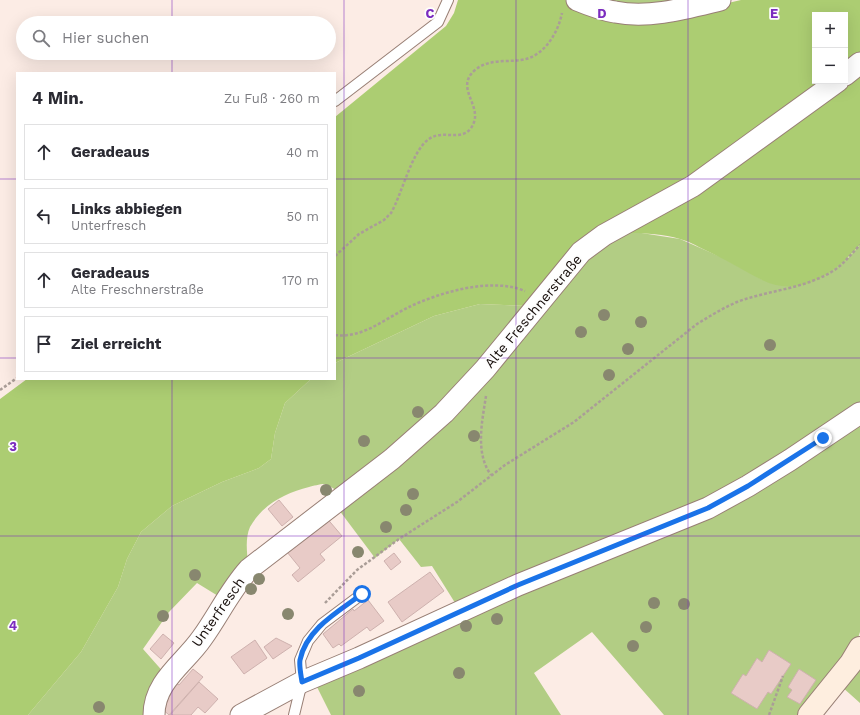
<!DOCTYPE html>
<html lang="de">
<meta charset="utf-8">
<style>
:root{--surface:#fff;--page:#f2f2f3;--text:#2b2b33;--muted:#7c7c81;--line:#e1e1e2}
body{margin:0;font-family:"Work Sans",sans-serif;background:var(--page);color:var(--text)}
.controls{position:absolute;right:12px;top:12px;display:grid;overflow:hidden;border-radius:0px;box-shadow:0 4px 16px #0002}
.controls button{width:36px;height:36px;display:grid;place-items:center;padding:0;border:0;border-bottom:1px solid var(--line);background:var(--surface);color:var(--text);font:20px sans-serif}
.stop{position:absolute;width:12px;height:12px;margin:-9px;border:3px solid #1a73e8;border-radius:50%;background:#fff}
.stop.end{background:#1a73e8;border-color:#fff;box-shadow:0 1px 4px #0008}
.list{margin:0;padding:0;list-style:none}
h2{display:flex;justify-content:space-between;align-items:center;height:52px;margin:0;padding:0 16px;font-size:17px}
h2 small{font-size:13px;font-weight:400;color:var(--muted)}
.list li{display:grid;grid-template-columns:26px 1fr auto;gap:12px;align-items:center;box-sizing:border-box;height:56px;margin:0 8px 8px;padding:0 8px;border:1px solid var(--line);border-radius:0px}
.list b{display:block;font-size:15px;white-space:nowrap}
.list p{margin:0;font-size:13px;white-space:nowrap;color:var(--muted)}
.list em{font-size:13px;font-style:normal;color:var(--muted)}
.icon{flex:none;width:22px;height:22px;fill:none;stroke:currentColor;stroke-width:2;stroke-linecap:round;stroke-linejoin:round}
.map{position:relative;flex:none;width:860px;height:715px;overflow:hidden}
.search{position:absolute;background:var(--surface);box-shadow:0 4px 16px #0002;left:16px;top:16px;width:320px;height:44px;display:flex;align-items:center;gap:10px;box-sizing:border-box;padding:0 14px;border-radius:22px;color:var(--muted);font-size:15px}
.panel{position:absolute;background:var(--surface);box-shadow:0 4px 16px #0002;left:16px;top:72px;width:320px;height:308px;border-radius:0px}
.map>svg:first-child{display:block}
.green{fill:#b2cd84}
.forest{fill:#accd72;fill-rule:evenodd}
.building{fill:#e8cbc7;stroke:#ceb1ae}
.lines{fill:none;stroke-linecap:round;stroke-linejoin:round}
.lane-casing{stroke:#987f75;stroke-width:12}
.street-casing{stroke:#987f75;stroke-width:23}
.secondary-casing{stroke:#987f75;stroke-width:24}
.path{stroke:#aa9d97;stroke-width:2.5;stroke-dasharray:3 2;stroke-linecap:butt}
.lane{stroke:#fff;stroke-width:10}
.street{stroke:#fff;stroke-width:21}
.secondary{stroke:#feeedf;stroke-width:22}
.tree{fill:#88876f}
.route{stroke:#1a73e8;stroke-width:5}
.grid{fill:none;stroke:#7b2cbf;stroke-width:1;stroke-opacity:0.55}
.labels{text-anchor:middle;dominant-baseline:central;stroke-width:3.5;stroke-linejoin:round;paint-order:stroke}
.street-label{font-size:14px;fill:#160d0a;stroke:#fdfdfd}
.grid-label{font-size:13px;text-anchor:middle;font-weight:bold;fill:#7b2cbf;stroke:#fdfdfd;stroke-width:3.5;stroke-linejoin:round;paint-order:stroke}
</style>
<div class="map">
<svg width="860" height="715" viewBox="0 0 860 715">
<rect width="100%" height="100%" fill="#fcece5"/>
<path class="green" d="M592,0H700L658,8Z
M635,232L680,239L723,258L763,280L848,258L860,245V408L747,482L457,606L432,566L421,567L399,539L375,558L336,506L395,462L566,276L616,233Z
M480,304L529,306L481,367L340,493C335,490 330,485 324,484C320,484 313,486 309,487C285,493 262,505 250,527C245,538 247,552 248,564L223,599L197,583L169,612L143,649L166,675L149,715H28L81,652L118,587L127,559L141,532L172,506L222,482L259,468L271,459L275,433L285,403L311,379H335V363L434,316Z
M860,417V632L858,638L801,715H664L592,632L534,673L561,715H331L314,681L595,559Z
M860,661V703L841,686Z"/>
<path class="forest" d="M458,0H565L593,10L715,6L741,0H860V245C834,273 801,299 762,280C742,270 725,259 705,250C697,246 688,241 680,239C652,231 623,233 594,234L529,306L480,304L434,316L335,363V117L446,26L454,13ZM815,15H845V81H815Z
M27,379H311L285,403L275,433L271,459L259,468L222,482L172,506L141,532L127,559L118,587L81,652L28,715H0V399Z"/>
<path class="building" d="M279,500L293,517L282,526L268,509Z
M325,516L342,536L320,554L325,560L298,582L292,575L300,568L287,552Z
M394,553L401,562L391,570L384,561Z
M430,572L444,591L402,622L388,602Z
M368,600L384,621L370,631L367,627L341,646L339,644L333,648L323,634L353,609L354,611Z
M163,634L174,643L161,659L150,649Z
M276,638L292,646L273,659L264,647Z
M255,640L267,658L244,674L231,657Z
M769,650L791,664L771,694L768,692L757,709L731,693L743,674L746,676L757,658L762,662Z
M193,669L203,677L169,715L160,707L171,694L168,692L176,683L179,685Z
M799,669L816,680L800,704L787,697L792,690L788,687Z
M199,682L218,699L205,713L198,707L191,715H170Z"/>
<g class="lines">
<defs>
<path id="lane" d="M335,101L438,22L448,0
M294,715L302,682L300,660L308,641L322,624L362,594"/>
<path id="street" d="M577,0C589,5 602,10 615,12C649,19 687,8 720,0
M845,75L860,63
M154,715C154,681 185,663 202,638C218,616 230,590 249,569L392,459L444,413L485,369L581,252L604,235L693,186L838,81
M241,715L302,682L359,658L518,585L708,508L748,486L790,460L860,413"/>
<path id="secondary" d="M809,715L851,663L860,648"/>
</defs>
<use href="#lane" class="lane-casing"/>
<use href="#street" class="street-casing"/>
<use href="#secondary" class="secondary-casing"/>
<path class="path" d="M335,256L359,234L384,220L391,213C402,194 412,150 429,139C442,129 461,142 471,128C486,107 453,89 475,70C488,59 506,62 521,60C544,57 558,33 562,13
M335,335C362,339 386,318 409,307C441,292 491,277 525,291
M0,390L17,378
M486,396C482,422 475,453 491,475
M325,603L357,570L399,539L457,502L505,465L574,422L697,324C710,316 723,308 737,302C769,290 804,289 833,271C844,264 851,254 860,245
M769,715L783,676"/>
<use href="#lane" class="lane"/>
<use href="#street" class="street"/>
<use href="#secondary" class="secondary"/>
</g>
<g class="tree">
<circle cx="604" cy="315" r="6"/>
<circle cx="641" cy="322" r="6"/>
<circle cx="581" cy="332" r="6"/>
<circle cx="770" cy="345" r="6"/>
<circle cx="628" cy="349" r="6"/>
<circle cx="609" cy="375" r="6"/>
<circle cx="418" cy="412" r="6"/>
<circle cx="474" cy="436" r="6"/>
<circle cx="364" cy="441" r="6"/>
<circle cx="326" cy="490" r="6"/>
<circle cx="413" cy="494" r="6"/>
<circle cx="406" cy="510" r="6"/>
<circle cx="386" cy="527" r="6"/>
<circle cx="358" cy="552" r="6"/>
<circle cx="195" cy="575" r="6"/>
<circle cx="259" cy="579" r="6"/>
<circle cx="251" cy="589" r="6"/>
<circle cx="654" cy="603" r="6"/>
<circle cx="684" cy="604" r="6"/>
<circle cx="288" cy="614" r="6"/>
<circle cx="163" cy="616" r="6"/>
<circle cx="497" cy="619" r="6"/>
<circle cx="466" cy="626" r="6"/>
<circle cx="646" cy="627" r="6"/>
<circle cx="633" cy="646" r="6"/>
<circle cx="459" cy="673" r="6"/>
<circle cx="359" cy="691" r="6"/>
<circle cx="99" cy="707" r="6"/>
</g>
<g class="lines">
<path class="route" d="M362,594C339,611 306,629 300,660C299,666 301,675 302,682L359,658L518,585L708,508L748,486L823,438"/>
</g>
<path class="grid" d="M172,0V23M344,0V715M516,0V715M688,0V715M172,53V73M0,179H17M335,179H860M0,358H17M335,358H860M172,379V715M0,536H860"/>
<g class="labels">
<g class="street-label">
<text transform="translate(533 311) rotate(-50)">Alte Freschnerstraße</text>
<text transform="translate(218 612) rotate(-55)">Unterfresch</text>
</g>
</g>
<g class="grid-label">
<text x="430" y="18">C</text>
<text x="602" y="18">D</text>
<text x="774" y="18">E</text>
<text x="13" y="451">3</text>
<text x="13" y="630">4</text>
</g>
</svg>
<div class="controls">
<button>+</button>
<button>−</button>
</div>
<div class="stop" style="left:362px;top:594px"></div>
<div class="stop end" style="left:823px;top:438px"></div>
<div class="search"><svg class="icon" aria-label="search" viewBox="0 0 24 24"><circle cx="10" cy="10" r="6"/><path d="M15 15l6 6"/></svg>Hier suchen</div>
<section class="panel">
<h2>4 Min.<small>Zu Fuß · 260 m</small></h2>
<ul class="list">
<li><svg class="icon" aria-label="ahead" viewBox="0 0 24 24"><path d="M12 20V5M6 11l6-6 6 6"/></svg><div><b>Geradeaus</b></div><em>40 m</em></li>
<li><svg class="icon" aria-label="left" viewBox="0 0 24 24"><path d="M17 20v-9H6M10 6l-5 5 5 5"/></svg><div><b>Links abbiegen</b><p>Unterfresch</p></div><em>50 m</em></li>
<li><svg class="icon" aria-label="ahead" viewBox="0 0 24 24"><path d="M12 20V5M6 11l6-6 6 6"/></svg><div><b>Geradeaus</b><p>Alte Freschnerstraße</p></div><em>170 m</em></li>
<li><svg class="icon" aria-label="arrive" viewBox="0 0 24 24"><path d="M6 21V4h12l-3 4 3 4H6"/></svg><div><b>Ziel erreicht</b></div></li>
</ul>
</section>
</div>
